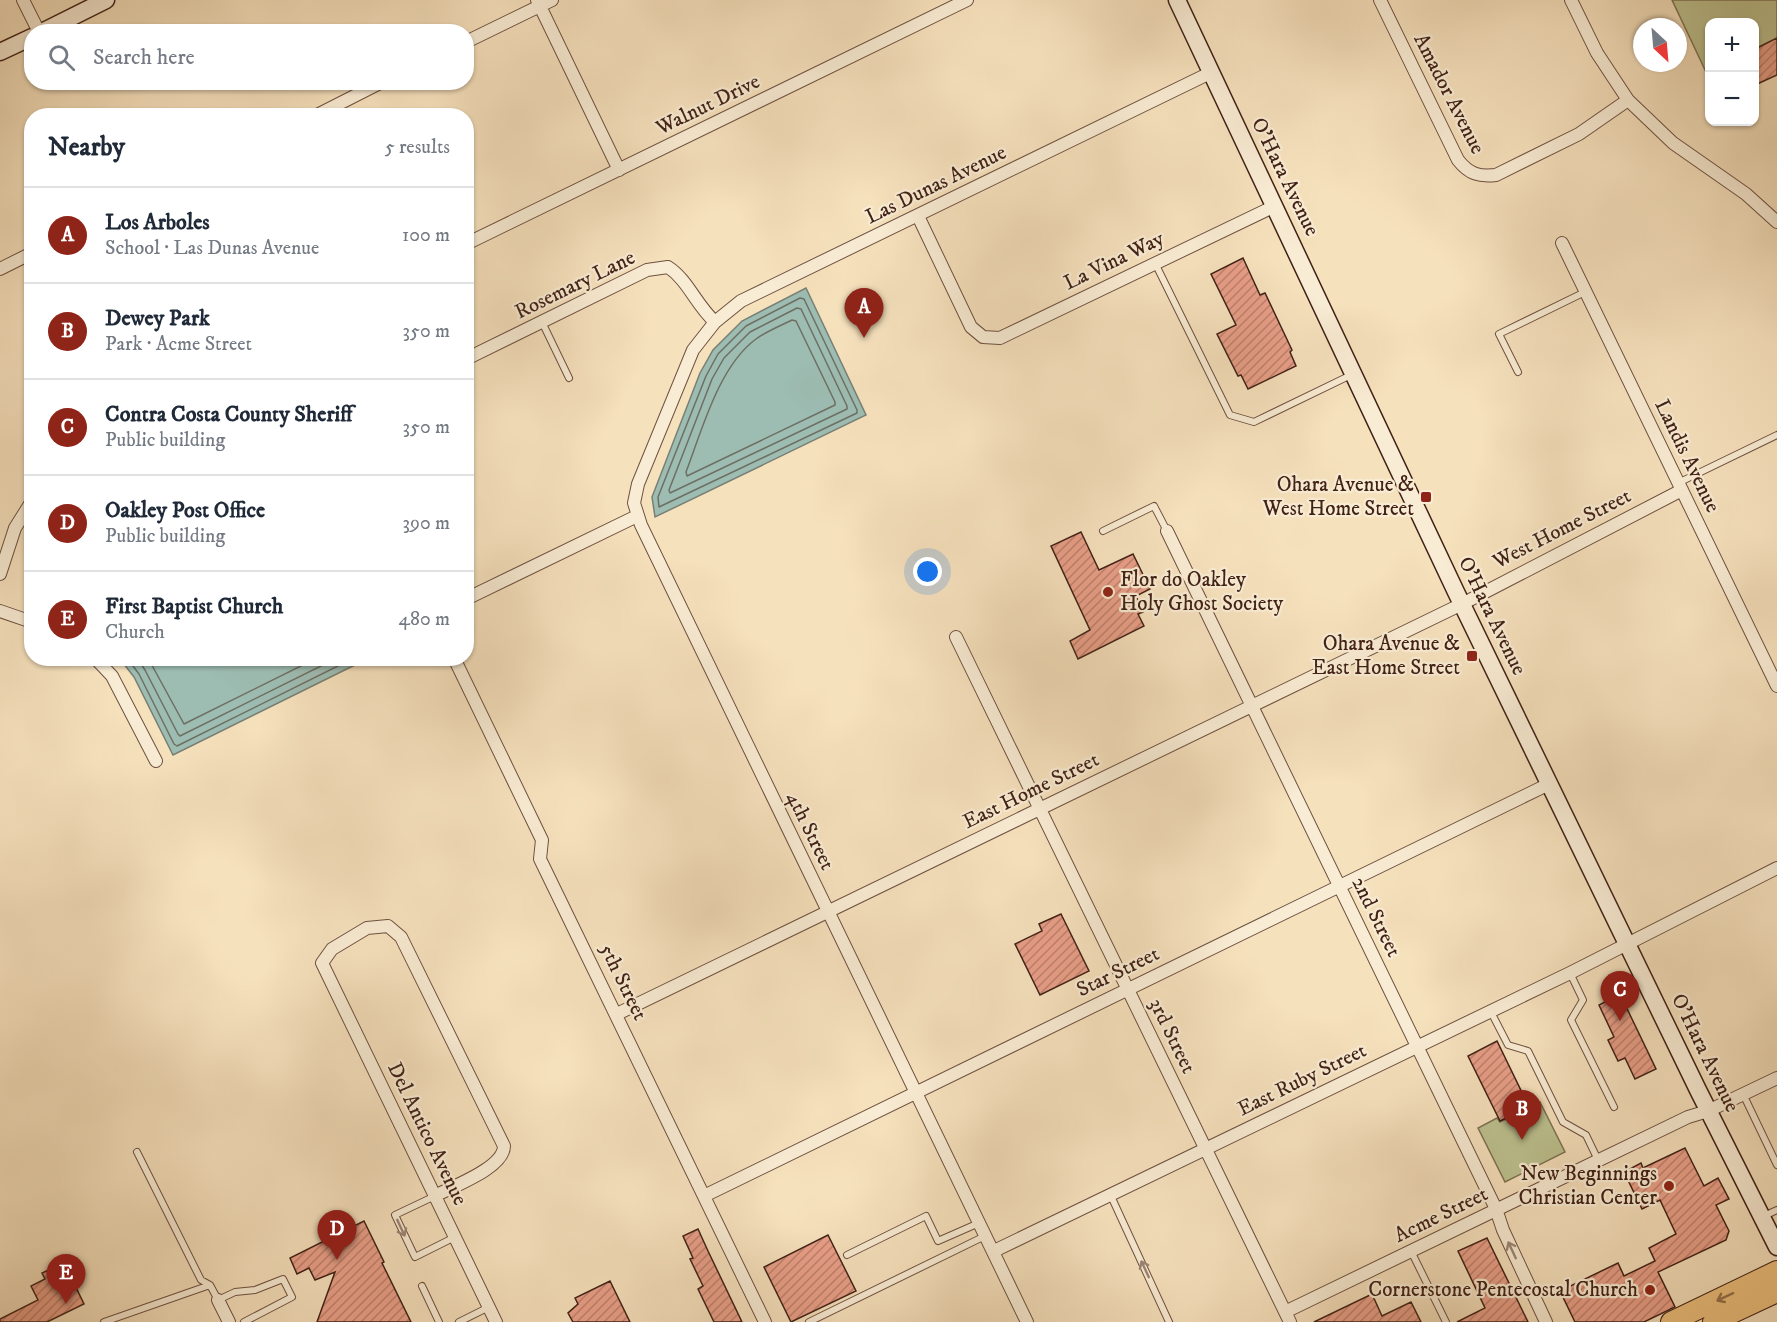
<!DOCTYPE html>
<meta charset="utf-8">
<style>
:root{--surface:#fff;--page:#f6f6f7;--text:#1f2937;--muted:#747a83;--line:#e0e1e3;--accent:#8f2418}
body{margin:0;font-family:"IM FELL DW Pica",serif;background:var(--page);color:var(--text)}
.controls{position:absolute;right:18px;top:18px;display:grid;overflow:hidden;border-radius:12px;box-shadow:0 2px 4px #0004}
.controls button{width:54px;height:54px;display:grid;place-items:center;padding:0;border:0;border-bottom:2px solid var(--line);background:var(--surface);color:var(--text);font:30px sans-serif}
.compass{position:absolute;left:1633px;top:18px;width:54px;height:54px;border-radius:50%;background:var(--surface);box-shadow:0 2px 4px #0004;rotate:154deg}
.you{position:absolute;left:928px;top:572px;width:21px;height:21px;margin:-15px;border:4px solid #fff;border-radius:50%;background:#1a73e8;box-shadow:0 0 0 9px #1a73e833}
.badge{display:grid;place-items:center;width:39px;height:39px;border-radius:50%;background:var(--accent);color:#fff;font-size:20px;font-weight:700}
.pin{position:absolute;translate:-50% -50px;filter:drop-shadow(0 2px 3px #0008)}
.pin::after{content:'';position:absolute;top:32px;width:21px;height:18px;background:inherit;clip-path:polygon(0 0,100% 0,50% 100%)}
.list{margin:0;padding:0;list-style:none}
h2{display:flex;justify-content:space-between;align-items:center;height:78px;margin:0;padding:0 24px;font-size:26px}
h2 small{font-size:20px;font-weight:400;color:var(--muted)}
.list li{display:grid;grid-template-columns:39px 1fr auto;gap:18px;align-items:center;box-sizing:border-box;height:96px;padding:0 24px;border-top:2px solid var(--line)}
.list b{display:block;font-size:22px;white-space:nowrap}
.list p{margin:0;font-size:20px;white-space:nowrap;color:var(--muted)}
.list em{font-size:20px;font-style:normal;color:var(--muted)}
.icon{flex:none;width:33px;height:33px;fill:none;stroke:currentColor;stroke-width:2;stroke-linecap:round;stroke-linejoin:round}
.map{position:relative;flex:none;width:1777px;height:1322px;overflow:hidden}
.search{position:absolute;background:var(--surface);box-shadow:0 2px 4px #0004;left:24px;top:24px;width:450px;height:66px;display:flex;align-items:center;gap:15px;box-sizing:border-box;padding:0 21px;border-radius:24px;color:var(--muted);font-size:22px}
.panel{position:absolute;background:var(--surface);box-shadow:0 2px 4px #0004;left:24px;top:108px;width:450px;height:558px;border-radius:24px}
.map>svg:first-child{display:block}
.park{fill:#bdc290;stroke:#7e7253;stroke-width:1.5}
.water{fill:#9dbdb3;stroke:#787f74;stroke-width:1.5}
.lines{fill:none;stroke-linecap:round;stroke-linejoin:round}
.shore{stroke:#6e6f64;stroke-width:1.5}
.building{fill:url(#building-hatch);stroke:#402116;stroke-width:1.5}
.lane-casing{stroke:#6e5140;stroke-width:8}
.street-casing{stroke:#6e5140;stroke-width:14}
.secondary-casing{stroke:#402116;stroke-width:19}
.primary-casing{stroke:#402116;stroke-width:22}
.lane{stroke:#f9ecd4;stroke-width:6}
.street{stroke:#f9ecd4;stroke-width:12}
.secondary{stroke:#f9ecd4;stroke-width:16}
.primary{stroke:#ebc07e;stroke-width:20}
.oneway{stroke:#9c8675}
.oneway2{stroke:#96704a}
.poi-dot{fill:#8f2418;stroke:#f9ecd4;stroke-width:2}
.labels{text-anchor:middle;dominant-baseline:central;stroke-width:4.5;stroke-linejoin:round;paint-order:stroke}
.street-label{font-size:21px;fill:#402116;stroke:#f9ecd4}
.poi-label{font-size:21px;fill:#402116;stroke:#f9ecd4;text-anchor:end}
</style>
<div class="map">
<svg width="1777" height="1322" viewBox="0 0 1777 1322">
<defs>
<pattern id="building-hatch" width="6" height="6" patternUnits="userSpaceOnUse" patternTransform="scale(1.5)"><rect width="6" height="6" fill="#e99f88"/><path d="M-1 1l2-2M0 6l6-6M5 7l2-2" fill="none" stroke="#be816e"/></pattern>
</defs>
<rect width="100%" height="100%" fill="#f6e1bd"/>
<filter id="stains"><feTurbulence type="fractalNoise" baseFrequency=".00333" numOctaves="4"/><feColorMatrix values="0 0 0 0 .2 0 0 0 0 .09 0 0 0 0 .02 0 0 0 .5 -.17"/></filter>
<radialGradient id="worn" r=".72"><stop offset=".6" stop-color="#630" stop-opacity="0"/><stop offset="1" stop-color="#630" stop-opacity=".3"/></radialGradient>
<path class="park" d="M1672,0H1777V38L1755,49L1754,22H1710L1709,70L1706,72Z
M1540,1102L1565,1152L1505,1182L1478,1128L1497,1118L1500,1122Z"/>
<path class="water" d="M806,288L866,415L655,517L652,497L700,373L713,350L742,321Z
M120,659H367L173,755L134,677Z"/>
<g class="lines">
<path class="shore" d="M800,298L804,299L857,410V413L659,507L658,497L706,376L718,354L746,326Z
M797,308L801,309L847,406V409L670,493L669,490L712,379L724,358L750,332Z
M792,320L796,321L835,402V405L687,476L686,472C702,430 719,366 756,339C767,331 780,326 792,320Z
M127,658L139,674L174,744L177,746L354,658
M137,658L145,670L178,734L180,736L337,658
M148,658L184,724L317,658"/>
</g>
<path class="building" d="M1777,38V75L1755,85V49Z
M1243,258L1260,295L1265,293L1292,350L1290,352L1296,366L1248,389L1241,375L1238,376L1217,334L1236,325L1211,274Z
M1081,532L1099,570L1133,554L1150,589L1136,596L1143,612L1138,614L1144,626L1078,659L1070,641L1090,630L1051,546Z
M1061,914L1089,971L1040,995L1015,944L1042,931L1039,924Z
M1620,994L1656,1069L1635,1079L1625,1058L1618,1061L1608,1040L1614,1037L1599,1005Z
M1497,1041L1529,1107L1500,1121L1468,1056Z
M1685,1148L1704,1186L1718,1178L1729,1199L1716,1205L1729,1231L1726,1240L1658,1272L1675,1307L1644,1322H1575L1560,1291L1618,1263L1624,1276L1655,1261L1649,1248L1676,1234L1660,1200L1642,1209L1624,1172L1641,1163L1643,1168Z
M364,1221L384,1262L382,1263L411,1322H317L335,1272L315,1280L309,1268L297,1274L290,1258Z
M698,1229L708,1251L742,1322H714L698,1289L703,1286L690,1259L693,1258L683,1236Z
M828,1235L856,1291L791,1322L764,1267Z
M1487,1238L1528,1322H1457L1485,1308L1458,1251Z
M64,1263L84,1304L47,1322H0V1319L38,1300L31,1286L45,1279L42,1273Z
M610,1281L630,1322H573L568,1313L578,1304L575,1298Z
M1372,1294L1382,1316L1411,1302L1421,1322H1314Z"/>
<g class="lines">
<defs>
<path id="lane" d="M1155,263L1230,415L1254,422L1351,375
M542,322L569,378
M1518,372L1499,334L1585,292
M1678,483L1777,435
M1103,531L1154,506L1167,531
M1570,973L1583,1000L1571,1020L1614,1107
M1491,1012L1508,1045L1528,1051L1563,1122L1586,1135L1598,1160
M1743,1094L1777,1165
M137,1152L201,1280L210,1285L218,1300L235,1292L255,1290L283,1279L292,1297L244,1322
M435,1196L395,1215L415,1257L455,1237
M1111,1196L1169,1322
M1764,1216L1777,1210
M1411,1251L1446,1322
M847,1255L926,1216L938,1241L979,1223
M422,1286L439,1322
M104,1322L210,1285
M459,1322L489,1307
M809,1322L985,1236"/>
<path id="street" d="M23,0L39,32
M537,0L619,170
M1380,0L1458,160C1469,174 1479,177 1496,175L1579,134L1628,100
M1571,0L1597,53L1628,100L1673,143L1746,194L1777,222
M466,42L552,0
M315,116L382,82
M918,216L971,327L983,337L1000,338L1275,206
M1562,243L1777,686
M466,244L967,0
M0,269L32,253
M466,359L647,270L668,267C688,280 696,305 715,322
M1167,531L1496,1209L1503,1230L1546,1322
M0,574L15,528L32,501
M466,599L637,516
M0,611L32,622
M956,637L1290,1322
M95,658L112,676L156,761
M454,658L542,840L540,859L765,1322
M617,1014L1462,604L1682,490
M435,1196C453,1186 504,1168 504,1146L401,937L388,926L367,928L332,949L322,963L496,1322
M704,1196L1549,784
M994,1251L1570,973L1777,868
M218,1300L229,1322
M1285,1312L1688,1117L1708,1111L1777,1078
M1027,1322L641,525L634,503L638,484L693,350L715,322L741,301L1210,73"/>
<path id="secondary" d="M1177,0L1456,592L1698,1090L1777,1247
M42,32L106,0
M0,52L32,37"/>
<path id="primary" d="M1671,1322L1777,1271
M1713,1322L1777,1292"/>
</defs>
<use href="#lane" class="lane-casing"/>
<use href="#street" class="street-casing"/>
<use href="#secondary" class="secondary-casing"/>
<use href="#primary" class="primary-casing"/>
<use href="#lane" class="lane"/>
<use href="#street" class="street"/>
<use href="#secondary" class="secondary"/>
<use href="#primary" class="primary"/>
</g>
<defs><path id="oneway-shaft" d="M-6 0H5M1.5-3L5.5 0L1.5 3" fill="none" stroke-width="1.6" stroke-linecap="round" stroke-linejoin="round" transform="scale(1.5)"/></defs>
<g class="oneway">
<use href="#oneway-shaft" transform="translate(401 1228) rotate(65)"/>
<use href="#oneway-shaft" transform="translate(1512 1250) rotate(-115)"/>
<use href="#oneway-shaft" transform="translate(1145 1269) rotate(-115)"/>
</g>
<use class="oneway2" href="#oneway-shaft" transform="translate(1725 1297) rotate(155)"/>
<g class="poi-dot">
<rect x="1420" y="491" width="12" height="12" rx="3"/>
<circle cx="1108" cy="592" r="6"/>
<rect x="1466" y="650" width="12" height="12" rx="3"/>
<circle cx="1669" cy="1186" r="6"/>
<circle cx="1650" cy="1290" r="6"/>
</g>
<g class="labels">
<g class="street-label">
<text transform="translate(1449 94) rotate(63)">Amador Avenue</text>
<text transform="translate(708 105) rotate(-26)">Walnut Drive</text>
<text transform="translate(1285 177) rotate(64)">O'Hara Avenue</text>
<text transform="translate(936 185) rotate(-26)">Las Dunas Avenue</text>
<text transform="translate(1114 261) rotate(-26)">La Vina Way</text>
<text transform="translate(575 285) rotate(-26)">Rosemary Lane</text>
<text transform="translate(1687 456) rotate(64)">Landis Avenue</text>
<text transform="translate(1562 529) rotate(-27)">West Home Street</text>
<text transform="translate(1492 616) rotate(64)">O'Hara Avenue</text>
<text transform="translate(1031 791) rotate(-26)">East Home Street</text>
<text transform="translate(810 831) rotate(64)">4th Street</text>
<text transform="translate(1376 917) rotate(64)">2nd Street</text>
<text transform="translate(1118 972) rotate(-26)">Star Street</text>
<text transform="translate(623 982) rotate(64)">5th Street</text>
<text transform="translate(1172 1036) rotate(64)">3rd Street</text>
<text transform="translate(1705 1053) rotate(64)">O'Hara Avenue</text>
<text transform="translate(1302 1080) rotate(-26)">East Ruby Street</text>
<text transform="translate(427 1134) rotate(64)">Del Antico Avenue</text>
<text transform="translate(1441 1215) rotate(-26)">Acme Street</text>
</g>
<g class="poi-label">
<text x="1414" y="485">Ohara Avenue &amp;<tspan x="1414" dy="24">West Home Street</tspan></text>
<text x="1120" y="580" text-anchor="start">Flor do Oakley<tspan x="1120" dy="24">Holy Ghost Society</tspan></text>
<text x="1460" y="644">Ohara Avenue &amp;<tspan x="1460" dy="24">East Home Street</tspan></text>
<text x="1657" y="1174">New Beginnings<tspan x="1657" dy="24">Christian Center</tspan></text>
<text x="1638" y="1290">Cornerstone Pentecostal Church</text>
</g>
</g>
<rect width="100%" height="100%" filter="url(#stains)"/>
<rect width="100%" height="100%" fill="url(#worn)"/>
</svg>
<div class="controls">
<button>+</button>
<button>−</button>
</div>
<svg class="compass" viewBox="-18 -18 36 36"><path d="M0-13l5 13h-10z" fill="#e53935"/><path d="M0 13l5-13h-10z" fill="#747a83"/></svg>
<div class="you"></div>
<div class="pin badge" style="left:864px;top:338px">A</div>
<div class="pin badge" style="left:1522px;top:1140px">B</div>
<div class="pin badge" style="left:1620px;top:1021px">C</div>
<div class="pin badge" style="left:337px;top:1260px">D</div>
<div class="pin badge" style="left:66px;top:1304px">E</div>
<div class="search"><svg class="icon" aria-label="search" viewBox="0 0 24 24"><circle cx="10" cy="10" r="6"/><path d="M15 15l6 6"/></svg>Search here</div>
<section class="panel">
<h2>Nearby<small>5 results</small></h2>
<ul class="list">
<li><span class="badge">A</span><div><b>Los Arboles</b><p>School · Las Dunas Avenue</p></div><em>100 m</em></li>
<li><span class="badge">B</span><div><b>Dewey Park</b><p>Park · Acme Street</p></div><em>350 m</em></li>
<li><span class="badge">C</span><div><b>Contra Costa County Sheriff</b><p>Public building</p></div><em>350 m</em></li>
<li><span class="badge">D</span><div><b>Oakley Post Office</b><p>Public building</p></div><em>390 m</em></li>
<li><span class="badge">E</span><div><b>First Baptist Church</b><p>Church</p></div><em>480 m</em></li>
</ul>
</section>
</div>
